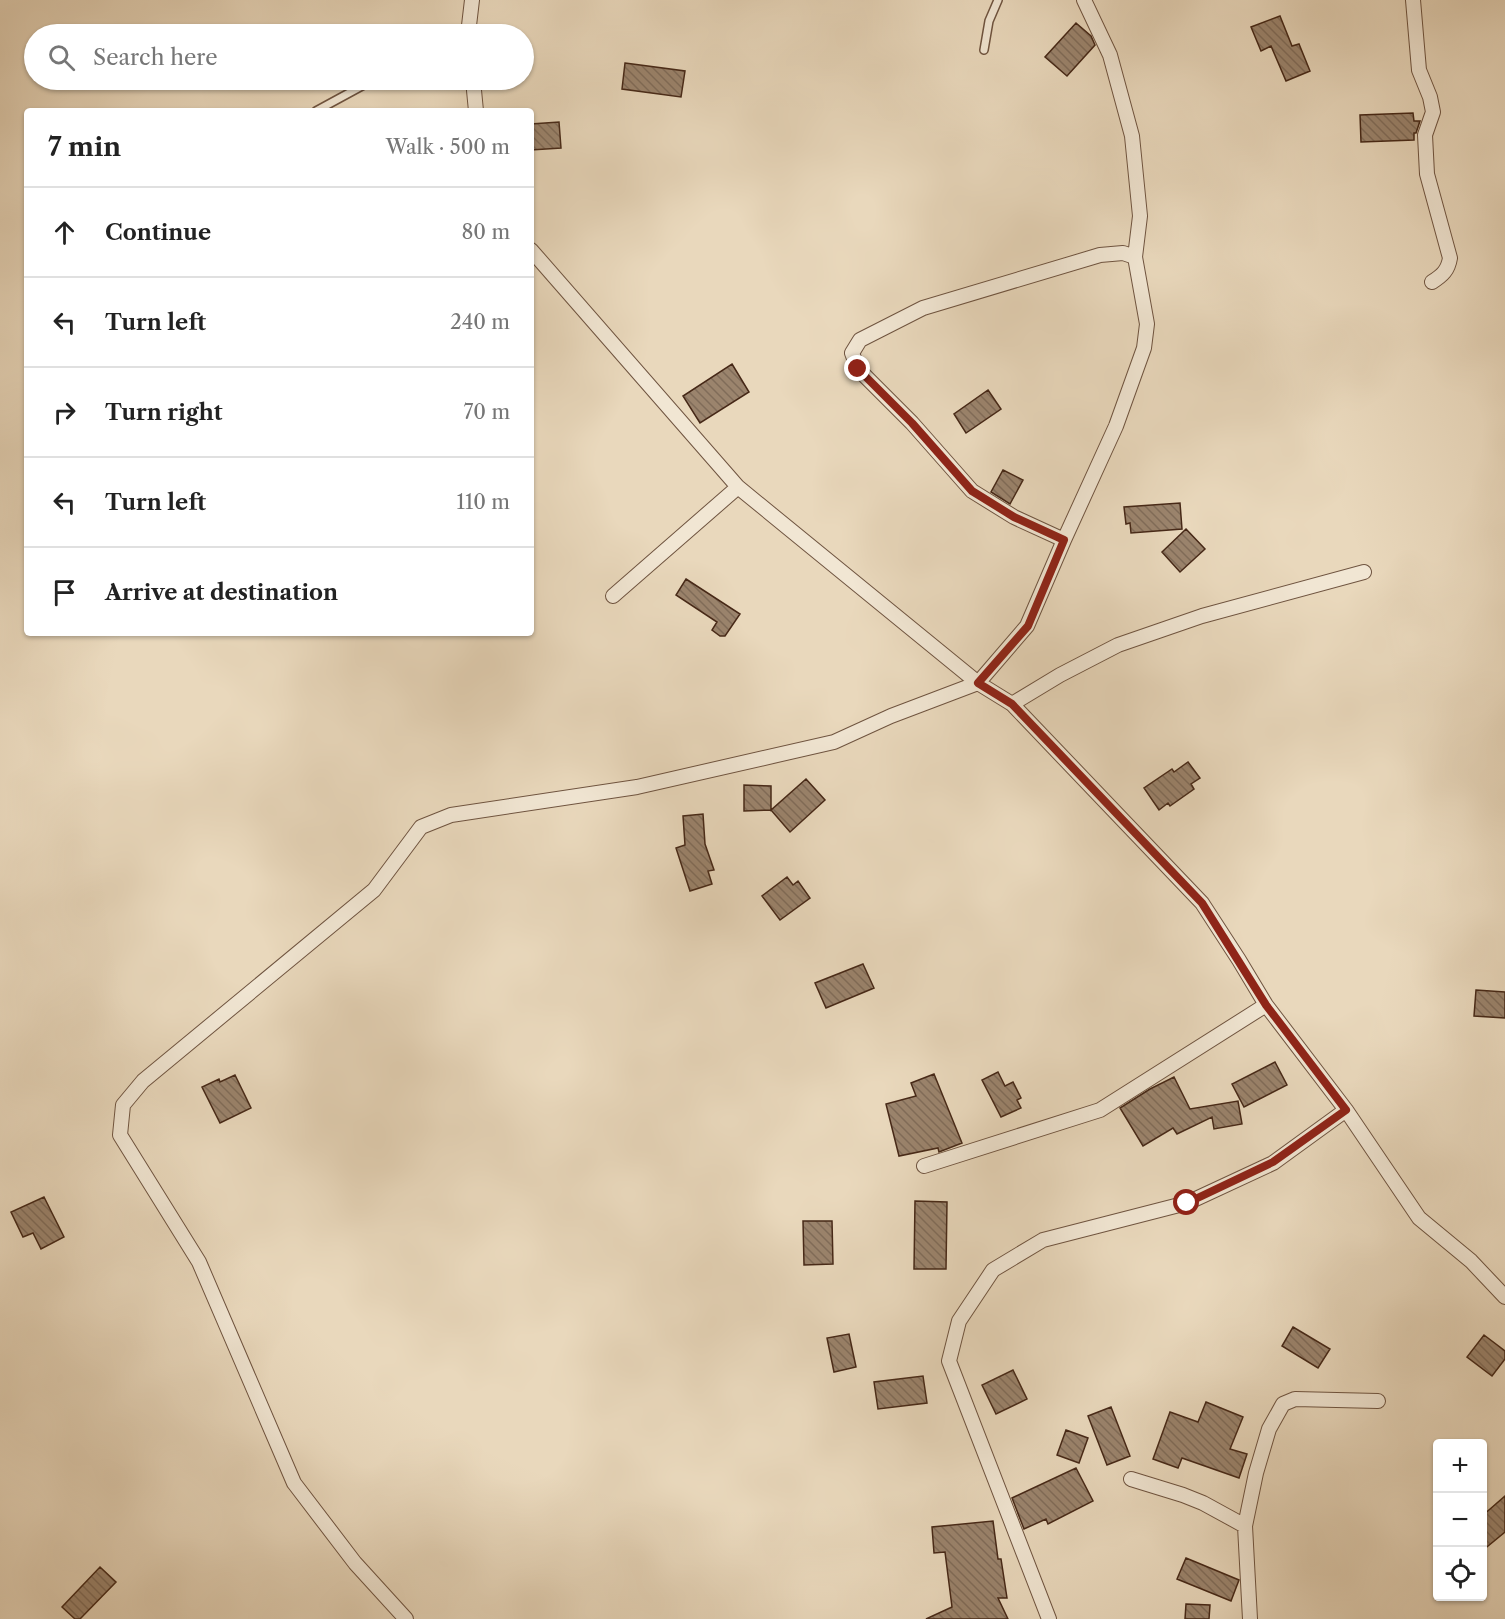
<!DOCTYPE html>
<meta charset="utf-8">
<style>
:root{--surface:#fff;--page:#f6f6f6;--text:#222;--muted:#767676;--line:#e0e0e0}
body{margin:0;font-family:"Libre Caslon Text",serif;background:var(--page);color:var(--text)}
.controls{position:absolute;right:18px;bottom:18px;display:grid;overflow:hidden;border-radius:6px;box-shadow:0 2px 4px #0004}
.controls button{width:54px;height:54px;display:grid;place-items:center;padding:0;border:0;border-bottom:2px solid var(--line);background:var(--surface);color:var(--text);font:30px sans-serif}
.stop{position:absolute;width:18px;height:18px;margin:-14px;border:4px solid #8f2418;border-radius:50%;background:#fff}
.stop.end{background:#8f2418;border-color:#fff;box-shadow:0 2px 6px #0008}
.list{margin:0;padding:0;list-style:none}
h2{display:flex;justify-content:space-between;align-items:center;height:78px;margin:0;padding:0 24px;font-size:26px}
h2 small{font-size:20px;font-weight:400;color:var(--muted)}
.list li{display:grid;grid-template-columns:39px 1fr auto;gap:18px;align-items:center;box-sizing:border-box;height:90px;padding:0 24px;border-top:2px solid var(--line)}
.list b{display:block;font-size:22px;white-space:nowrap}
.list em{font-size:20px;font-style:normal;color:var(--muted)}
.icon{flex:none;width:33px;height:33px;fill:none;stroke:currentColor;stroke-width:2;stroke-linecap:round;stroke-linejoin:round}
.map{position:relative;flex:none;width:1505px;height:1619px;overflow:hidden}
.search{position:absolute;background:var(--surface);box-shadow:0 2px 4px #0004;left:24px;top:24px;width:510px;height:66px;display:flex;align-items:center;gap:15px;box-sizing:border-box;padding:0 21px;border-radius:33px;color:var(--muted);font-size:22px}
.panel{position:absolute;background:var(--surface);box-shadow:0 2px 4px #0004;left:24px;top:108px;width:510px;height:528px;border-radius:6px}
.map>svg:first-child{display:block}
.building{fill:url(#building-back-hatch);stroke:#462817;stroke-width:1.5}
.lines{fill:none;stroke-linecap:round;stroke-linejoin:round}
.lane-casing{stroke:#6f5440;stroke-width:10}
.street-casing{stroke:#6f5440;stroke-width:16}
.lane{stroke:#f1e6d3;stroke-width:7}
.street{stroke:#f1e6d3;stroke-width:14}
.route{stroke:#8f2418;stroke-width:8}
</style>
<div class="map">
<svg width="1505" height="1619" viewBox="0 0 1505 1619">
<defs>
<pattern id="building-back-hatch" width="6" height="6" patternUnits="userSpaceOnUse" patternTransform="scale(1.5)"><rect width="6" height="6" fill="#9b846d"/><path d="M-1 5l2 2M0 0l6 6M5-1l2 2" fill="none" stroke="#806c59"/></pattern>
</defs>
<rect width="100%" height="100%" fill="#e9d8bc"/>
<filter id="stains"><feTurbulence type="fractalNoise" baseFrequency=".00333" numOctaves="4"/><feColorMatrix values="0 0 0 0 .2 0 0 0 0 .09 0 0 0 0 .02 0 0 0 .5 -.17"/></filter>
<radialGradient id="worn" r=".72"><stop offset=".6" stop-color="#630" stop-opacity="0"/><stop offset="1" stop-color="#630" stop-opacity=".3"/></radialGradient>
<path class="building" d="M1280,16L1292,46L1299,44L1310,71L1286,81L1271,46L1261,51L1251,27Z
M1076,23L1091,36L1095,45L1067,76L1045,57Z
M625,63L685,71L681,97L622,89Z
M1413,113L1414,121H1420L1416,133H1414V140L1361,142L1360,115Z
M559,122L561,148L531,150V124Z
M732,364L749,392L700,423L683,396Z
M988,390L1001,409L966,433L954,414Z
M1003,470L1023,480L1010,504L991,492Z
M1180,503L1182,529L1131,533L1130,523L1126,524L1124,507Z
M1186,529L1205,549L1180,572L1162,552Z
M686,579L740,614L725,636H720L712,630L717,622L676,595Z
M1188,762L1200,778L1191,784L1194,789L1170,806L1168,803L1159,810L1144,788L1172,769L1174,772Z
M806,779L825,800L790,832L771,810L744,811V785L771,786V810Z
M703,814L705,844L714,870L708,871L712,884L690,891L676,848L685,845L683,816Z
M787,877L793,885L798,881L810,898L780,920L762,896Z
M863,964L874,988L826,1008L815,983Z
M1476,990L1505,992V1018L1474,1016Z
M1275,1062L1287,1085L1244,1107L1232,1084Z
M998,1072L1005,1086L1013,1082L1021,1098L1017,1100L1021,1108L1001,1117L982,1080Z
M934,1074L962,1143L939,1152L938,1148L899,1156L886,1104L916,1096L911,1083Z
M235,1075L251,1108L220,1123L202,1087L219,1079L220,1082Z
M1174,1077L1190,1109L1238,1101L1242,1124L1214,1129L1212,1117L1177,1134L1173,1128L1143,1146L1120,1108L1150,1089Z
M44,1197L64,1237L41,1249L33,1233L23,1237L11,1212Z
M915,1201L947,1202L946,1269H914Z
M803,1221H832L833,1264L804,1265Z
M1293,1327L1330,1349L1318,1368L1282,1346Z
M849,1334L856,1367L834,1372L827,1338Z
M1484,1335L1505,1351V1359L1492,1376L1467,1357Z
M1013,1370L1027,1399L996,1414L982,1385Z
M923,1376L927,1403L878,1409L874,1382Z
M1206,1402L1243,1417L1230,1449L1247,1454L1239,1478L1182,1458L1178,1468L1153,1459L1170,1412L1198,1422Z
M1111,1407L1130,1456L1107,1465L1088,1416Z
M1066,1430L1088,1438L1079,1463L1057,1455Z
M1076,1468L1093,1501L1048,1524L1046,1519L1024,1529L1012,1498Z
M1505,1496V1532L1482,1551V1516Z
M993,1521L998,1559H1001L1007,1598H998L1008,1619H926L952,1607L945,1552L934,1553L932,1527Z
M1186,1558L1239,1580L1231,1601L1177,1579Z
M100,1567L116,1582L80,1619H75L62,1607Z
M1186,1604L1210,1605L1209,1619H1185Z"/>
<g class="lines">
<defs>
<path id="lane" d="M984,50L989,21L998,0
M316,111L373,80"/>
<path id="street" d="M1413,0L1419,70L1430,97L1433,112L1425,135L1427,174L1450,258C1448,270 1443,275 1432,282
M468,34L472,0
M473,80L476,111
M531,250L738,487L978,683L1012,704L1202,903L1239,960L1266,1005L1346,1110L1419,1218L1471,1261L1505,1297
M1064,540L1014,517L972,491L912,423L858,369L852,353L860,340L923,308L1100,255L1123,253L1135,257
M613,596L738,487
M1012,704L1060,675L1118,645L1202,616L1364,572
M924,1166L1100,1110L1266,1005
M1131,1479L1183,1495L1203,1503L1245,1526
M406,1619L355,1563L294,1483L199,1262L120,1135L123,1105L143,1081L374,890L421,827L451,815L637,787L834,742L891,716L978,683L1027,626L1064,540L1116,426L1144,348L1147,324L1135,257L1140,216L1132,136L1110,55L1084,0
M1049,1619L949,1361L959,1321L993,1270L1043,1240L1187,1203L1273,1163L1346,1110
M1250,1619L1245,1526L1256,1473L1269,1429L1283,1404L1295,1399L1378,1401"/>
</defs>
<use href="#lane" class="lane-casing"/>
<use href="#street" class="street-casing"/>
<use href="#lane" class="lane"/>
<use href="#street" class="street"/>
</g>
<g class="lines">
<path class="route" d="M858,369L912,423L972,491L1014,517L1064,540L1028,626L978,683L1012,704L1202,903L1266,1005L1346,1110L1273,1162L1187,1203"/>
</g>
<rect width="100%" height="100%" filter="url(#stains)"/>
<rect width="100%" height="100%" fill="url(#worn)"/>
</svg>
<div class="controls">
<button>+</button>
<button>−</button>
<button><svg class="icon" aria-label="locate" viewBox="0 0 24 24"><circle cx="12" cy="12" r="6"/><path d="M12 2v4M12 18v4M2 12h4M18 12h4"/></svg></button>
</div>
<div class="stop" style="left:1187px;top:1203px"></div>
<div class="stop end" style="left:858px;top:369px"></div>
<div class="search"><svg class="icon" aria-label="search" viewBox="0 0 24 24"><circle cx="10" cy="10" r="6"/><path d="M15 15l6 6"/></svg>Search here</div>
<section class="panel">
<h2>7 min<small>Walk · 500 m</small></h2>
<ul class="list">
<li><svg class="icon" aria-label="ahead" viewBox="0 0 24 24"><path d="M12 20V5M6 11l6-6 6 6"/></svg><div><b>Continue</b></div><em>80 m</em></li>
<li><svg class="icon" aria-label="left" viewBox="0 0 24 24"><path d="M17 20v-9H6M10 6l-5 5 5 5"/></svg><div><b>Turn left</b></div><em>240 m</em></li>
<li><svg class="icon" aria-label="right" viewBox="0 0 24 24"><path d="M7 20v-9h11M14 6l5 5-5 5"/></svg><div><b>Turn right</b></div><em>70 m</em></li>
<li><svg class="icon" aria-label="left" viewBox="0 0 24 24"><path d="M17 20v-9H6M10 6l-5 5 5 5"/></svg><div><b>Turn left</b></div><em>110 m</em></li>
<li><svg class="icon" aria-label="arrive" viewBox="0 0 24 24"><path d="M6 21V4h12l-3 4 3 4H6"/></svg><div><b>Arrive at destination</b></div></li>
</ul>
</section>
</div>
